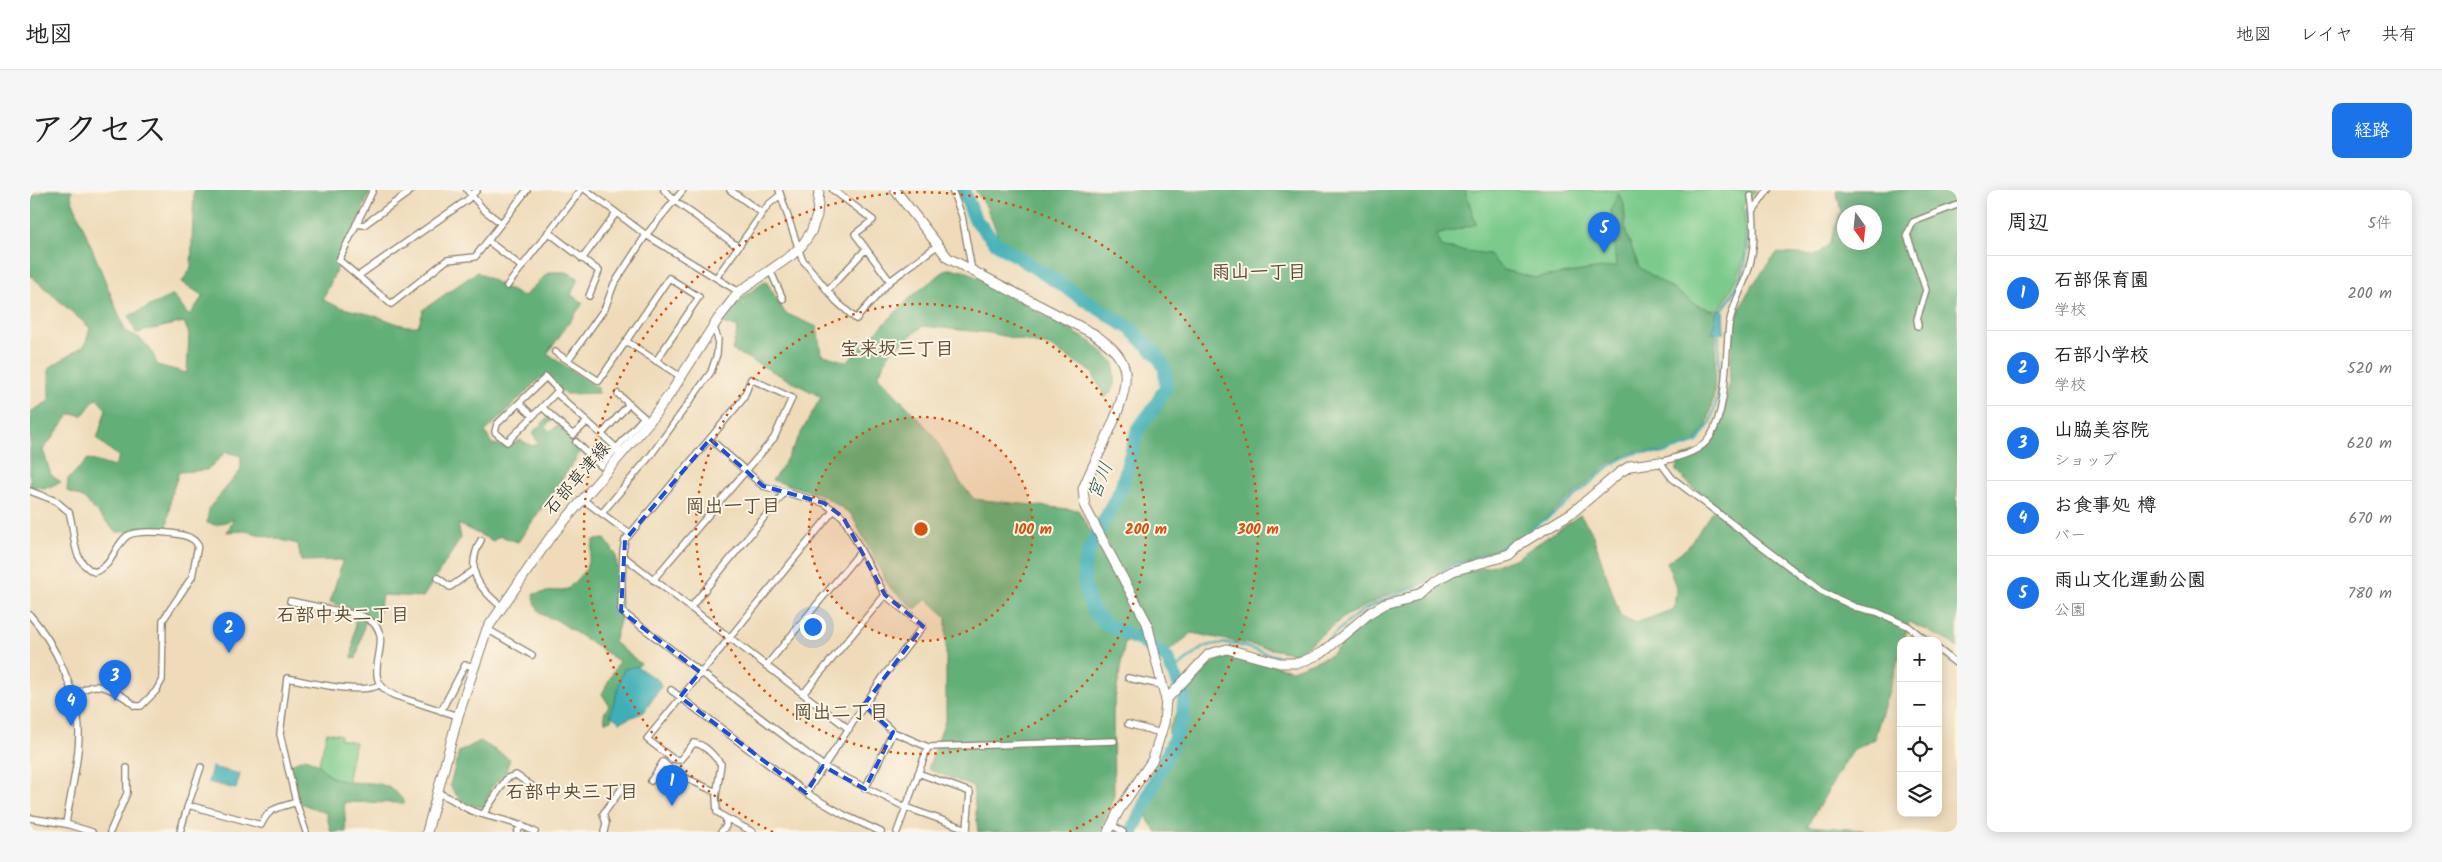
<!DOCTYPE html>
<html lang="ja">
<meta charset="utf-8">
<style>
:root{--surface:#fff;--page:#f6f6f6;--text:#222;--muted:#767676;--line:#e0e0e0;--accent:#1a73e8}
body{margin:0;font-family:Kalam,"Klee One",sans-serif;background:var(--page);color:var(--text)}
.controls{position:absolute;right:15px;bottom:15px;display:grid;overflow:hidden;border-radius:10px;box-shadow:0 2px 12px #0003}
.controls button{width:45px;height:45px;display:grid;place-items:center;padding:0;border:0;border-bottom:1px solid var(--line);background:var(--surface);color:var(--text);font:25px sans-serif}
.compass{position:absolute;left:1807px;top:15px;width:45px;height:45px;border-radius:50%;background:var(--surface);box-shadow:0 2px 12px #0003;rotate:165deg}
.you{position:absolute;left:782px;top:436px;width:18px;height:18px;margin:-12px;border:4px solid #fff;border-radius:50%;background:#1a73e8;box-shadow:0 0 0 8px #1a73e833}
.badge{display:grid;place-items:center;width:32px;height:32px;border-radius:50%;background:var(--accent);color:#fff;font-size:16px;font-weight:700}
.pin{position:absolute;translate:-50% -41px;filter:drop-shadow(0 1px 2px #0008)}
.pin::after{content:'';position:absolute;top:26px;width:18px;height:15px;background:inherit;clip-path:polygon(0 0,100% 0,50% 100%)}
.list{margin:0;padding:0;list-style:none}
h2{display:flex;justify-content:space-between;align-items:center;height:65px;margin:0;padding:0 20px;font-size:21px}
h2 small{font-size:16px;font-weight:400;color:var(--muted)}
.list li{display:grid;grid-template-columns:32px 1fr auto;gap:15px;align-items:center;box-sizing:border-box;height:75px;padding:0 20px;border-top:1px solid var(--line)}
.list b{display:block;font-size:19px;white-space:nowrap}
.list p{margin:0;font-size:16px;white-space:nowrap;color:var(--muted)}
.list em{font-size:16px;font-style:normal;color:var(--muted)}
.icon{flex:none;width:28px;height:28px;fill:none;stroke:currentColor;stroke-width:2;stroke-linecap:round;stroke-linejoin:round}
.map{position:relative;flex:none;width:1927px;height:642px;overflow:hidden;border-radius:10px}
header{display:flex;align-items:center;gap:30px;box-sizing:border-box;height:70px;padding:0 25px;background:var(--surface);border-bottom:1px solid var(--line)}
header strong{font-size:24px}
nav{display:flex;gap:28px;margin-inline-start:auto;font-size:18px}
.intro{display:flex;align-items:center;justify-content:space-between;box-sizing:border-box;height:120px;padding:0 30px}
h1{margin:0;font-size:35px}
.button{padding:12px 22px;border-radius:10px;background:var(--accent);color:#fff;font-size:18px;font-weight:700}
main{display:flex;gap:30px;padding:0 30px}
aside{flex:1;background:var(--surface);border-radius:10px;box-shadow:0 2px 12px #0003}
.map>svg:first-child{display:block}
.green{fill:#7bcb8c;stroke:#4c7454}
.forest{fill:#64af78;stroke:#40664a;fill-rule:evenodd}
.water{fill:#3eafb6;stroke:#2d6669}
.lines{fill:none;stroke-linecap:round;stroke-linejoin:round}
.stream{stroke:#3eafb6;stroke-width:2.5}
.river{stroke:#3eafb6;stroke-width:14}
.street-casing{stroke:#867c6b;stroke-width:8}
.secondary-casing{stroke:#867c6b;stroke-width:11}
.street{stroke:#fff;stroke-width:5.5}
.secondary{stroke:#fff;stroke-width:9}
.marked{fill:none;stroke:#1d4ed8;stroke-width:4;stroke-dasharray:10 6;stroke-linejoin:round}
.ring{fill:none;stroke:#d4530e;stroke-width:2.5;stroke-dasharray:2.5 5}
.labels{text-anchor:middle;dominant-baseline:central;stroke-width:4;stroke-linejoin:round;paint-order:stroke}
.street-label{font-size:18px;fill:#1c1c1c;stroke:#fcf5e5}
.neighbourhood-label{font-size:19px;font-weight:bold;fill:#5a4a34;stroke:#fcf5e5}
.water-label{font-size:19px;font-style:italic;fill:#2b5e61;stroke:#fcf5e5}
.centre{fill:#d4530e;stroke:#fcf5e5;stroke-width:2.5}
.ring-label{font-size:15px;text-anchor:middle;font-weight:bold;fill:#d4530e;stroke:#fcf5e5;stroke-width:4;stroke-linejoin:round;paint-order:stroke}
</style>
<header>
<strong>地図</strong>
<nav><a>地図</a><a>レイヤ</a><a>共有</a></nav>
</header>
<div class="intro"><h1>アクセス</h1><a class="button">経路</a></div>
<main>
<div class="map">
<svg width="1927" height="642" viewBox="0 0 1927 642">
<rect width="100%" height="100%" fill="#fcf5e5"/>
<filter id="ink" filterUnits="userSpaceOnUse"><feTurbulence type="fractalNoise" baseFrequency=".02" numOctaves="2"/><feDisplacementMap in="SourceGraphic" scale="10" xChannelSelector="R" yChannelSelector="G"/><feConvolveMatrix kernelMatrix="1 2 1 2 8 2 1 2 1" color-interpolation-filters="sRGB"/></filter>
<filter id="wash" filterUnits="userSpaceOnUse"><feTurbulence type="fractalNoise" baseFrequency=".0096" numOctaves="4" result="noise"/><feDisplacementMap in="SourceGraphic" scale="20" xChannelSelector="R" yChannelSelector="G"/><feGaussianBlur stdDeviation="1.12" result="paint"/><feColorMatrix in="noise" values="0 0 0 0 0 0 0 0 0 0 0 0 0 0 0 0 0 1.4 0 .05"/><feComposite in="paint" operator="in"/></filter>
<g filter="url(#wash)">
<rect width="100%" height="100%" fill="#efdbba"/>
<path class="green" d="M1369,0H1726L1713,17C1719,65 1715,78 1690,119L1669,120L1502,93L1410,59Z
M297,542L311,545L310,549L325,552L317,593L296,588L288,577Z"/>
<path class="forest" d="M18,0H42L41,7L96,142C113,147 123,159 127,175L157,183L159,144L154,132L106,143L99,126L143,105L159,126L173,106L152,92L161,78L164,0H341L293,110C311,119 323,120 342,125C359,129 370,138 388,136L394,119L447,82L493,107L519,82H537L548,88L541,105L553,113L517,164L568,198L569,203L536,204L511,187L455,242L462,254L477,256L491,250L502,256L508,254L503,242L519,227L522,230L515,237L520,241L529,235L552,260L488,352L470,346L463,351L428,334L431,348L393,407L352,405L348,428L335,432L326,469L322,468L326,422L300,412L313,370L271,371L268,354L215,341L197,342L204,329L186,335L177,333L179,318L211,280V266L196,262L177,280L149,282L141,306L137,340L86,342L53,308L37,301L38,289L58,269L84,277L89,267L67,249L76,219L66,208L53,225L40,224L13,260L21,285L31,292L17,298L0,297V222L19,211V178L55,155L60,138L0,85V7Z
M945,0H1435L1446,34L1406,45L1413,58L1459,64L1473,80L1505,88L1586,76L1581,19L1588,3L1594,14L1596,43L1609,77L1667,115L1687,122L1684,205L1677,235L1664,254L1633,263L1607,261L1580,273L1517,327L1478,355L1424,373L1386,396L1356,406L1317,425L1266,464L1162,443L1134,465L1095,451L1083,522L1084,606L1070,642H948L943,597L898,579L916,528V427L897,409L885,419L859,397L821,324L792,305L742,290L751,279L791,207L702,160L708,138L693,133L713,107L736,91L755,123L787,137L791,164L816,172L882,106L917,79L934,80L1063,153L1084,173V198L1075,208L1062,182L1019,156L960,143L893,136L860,162L848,186L903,244L930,292L944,309L1048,320L1078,372L1079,355L1072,344L1113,243L1135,213L1139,179L1129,162L1091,139L971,52L955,14Z
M1806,0H1927V458L1920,452L1879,432L1874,451H1871V461L1844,549L1821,562L1777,636L1833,640L1834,642H1127L1119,632L1116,621L1138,573L1139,538L1166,485L1196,464L1262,480L1299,466L1347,422L1391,409L1423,386L1485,369L1550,325L1561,340L1590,425L1606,433L1644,419L1646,398L1637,372L1657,358L1684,319L1646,281L1651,268C1662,263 1673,260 1681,251C1701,231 1699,164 1705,135C1711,106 1729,86 1747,63L1787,65L1799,54L1811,21ZM1814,22H1844V52H1814Z
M575,349L586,365L592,424L584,452L611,474C591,483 584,509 581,530L575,532L574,524L579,515L572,504L589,471L525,429C509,426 506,419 503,404L538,399L556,379L564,350Z
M450,551L480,569L475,583L461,598L455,617C438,616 428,611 420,595L429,562Z
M275,568C292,573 294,584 304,588C331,599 354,582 375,613L314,612L316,642H301L296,623L270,613L258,575Z"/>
<path class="water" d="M1687,120H1693L1694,143H1682Z
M606,476L629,491L631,497L614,522L590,532L580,525L594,479Z
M182,577L210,584L206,599L178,592Z"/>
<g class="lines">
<path class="stream" d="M1692,120C1718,86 1721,60 1716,19
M1410,384L1421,376L1469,360L1525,323L1581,275L1598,266L1609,262L1630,264L1667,252L1681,232L1688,205L1689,143
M1275,466C1296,456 1310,436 1329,423C1351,408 1377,404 1399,390
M1144,481C1153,474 1164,462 1175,457C1205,444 1238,471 1270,468"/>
<path class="river" d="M933,0L945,29L966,53L1101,139L1128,166L1135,179L1136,196L1125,217L1108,239L1091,299L1059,360L1054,377L1055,397L1062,419L1076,434L1108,449L1137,468L1154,506L1153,530L1102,642"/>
</g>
</g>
<g filter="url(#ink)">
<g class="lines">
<defs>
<path id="street" d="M343,0L309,70L361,114L417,70L445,67L497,0
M437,0L454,20L471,33
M556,0L616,45L709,102
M634,0L645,11L707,56
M700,0L732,23
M749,0L772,69L806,111L826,129L860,91L908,55
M803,0L843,30L825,44L860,91
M922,0L932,26L942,81
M1721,6C1725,31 1726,57 1718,81C1712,99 1702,116 1699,135C1695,168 1698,218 1680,247C1670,263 1647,267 1630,272L1642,288L1791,401L1825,417L1847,422L1878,436L1897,451
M1723,21L1738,0
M326,34L334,35L382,0
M518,42L569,81L559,106
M458,51L492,77
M552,69L586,23
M740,80L753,109
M328,86L437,10L447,0
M686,88L738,15L749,6
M477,96L551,0
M797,101L836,59
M1888,136L1887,129L1896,100L1877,45L1883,32L1927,15
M596,151L651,187
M525,162L569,191L639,88L669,107L626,171
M538,170L575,118L584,94L616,45L653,0
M526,203L528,200L516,187L467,234L465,242L477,252L526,203L592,263
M588,204L617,230
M489,213L503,226
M512,217L543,245L557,232
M571,245L599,214
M680,249L733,296L794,313L813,327L855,405L893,436L853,487L776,603
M546,252L571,276L614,227
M0,301L26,311L39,322C46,344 40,370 64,382C84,376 83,357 97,346C107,339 152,342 162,349C165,350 166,353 168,355L162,387L133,430L132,490L126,501L111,516H105C97,508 77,495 65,496C57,496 49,503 43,506
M552,309L600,344
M572,323L621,265L681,182L687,164L688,149L683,135
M451,350C435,380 447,397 472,417
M593,366L819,539
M408,388L420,397L443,381
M623,390L744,248L762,208L721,189L713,209L595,350L593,361L591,421L796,578L875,617L937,639L940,602L888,583
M260,411L332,426C377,445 320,487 366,506L428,526
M660,418L755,302
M0,425C25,453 49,506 49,543C49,574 40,604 36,634
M457,439L502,465
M1908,459L1927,474
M736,476L831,361
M1098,488L1131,495
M641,500L776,603L814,625L851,642
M773,504L855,405
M834,515L863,542L898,557
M411,521L435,475L444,476
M1098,534L1131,543
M621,591L633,572L645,583L686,602
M835,599L863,542
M406,603C423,607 425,613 438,619C460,629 481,629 505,642
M266,612L276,642
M158,615L171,577
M454,623L477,588L486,585L505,598
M0,628L36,634L62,642
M696,628L723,642
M1082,635L1093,642
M80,642L97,603V578
M150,642L158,615L231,635C241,615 248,619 266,612L250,544L257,488C279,492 331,505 349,495
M487,642L492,635
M574,642L576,633L573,624L593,597
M691,642L696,636V628L687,622L686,607L691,574C683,565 676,555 664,553L650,570L643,569L617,549L804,320
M867,642L898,557L1084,551"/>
<path id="secondary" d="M865,0L918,68L1064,144C1076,153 1089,161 1094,177C1103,206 1064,269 1053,299L1055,317L1117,433L1136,510L1134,533L1123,569L1088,622L1078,642
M1136,510L1179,464L1197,459L1250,473H1269L1292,463L1341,422L1355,414L1389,405L1403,392L1423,381L1479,365L1492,353L1543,322L1589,283L1600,276L1630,272
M397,642L428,526L457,439L519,349L619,232L642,201L688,129L709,102L762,65L773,54L781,42L787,25L789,0"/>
</defs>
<use href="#street" class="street-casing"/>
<use href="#secondary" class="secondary-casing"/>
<use href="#street" class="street"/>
<use href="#secondary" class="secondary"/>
</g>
</g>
<path class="marked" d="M680,249L733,296L794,313L813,327L855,405L893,436L834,515L863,542L835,599L793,576L776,603L650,507L670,482L591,421L595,350Z"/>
<circle cx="891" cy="339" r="112" fill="#d4530e" fill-opacity=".12"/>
<g class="ring">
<circle cx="891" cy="339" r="112"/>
<circle cx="891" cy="339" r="225"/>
<path d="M743 642A337 337 0 1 1 1039 642"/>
</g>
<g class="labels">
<g class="street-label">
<text transform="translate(548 289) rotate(-49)">石部草津線</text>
</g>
<g class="neighbourhood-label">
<text x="1229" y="83">雨山一丁目</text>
<text x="867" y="160">宝来坂三丁目</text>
<text x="703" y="317">岡出一丁目</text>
<text x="313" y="426">石部中央二丁目</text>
<text x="811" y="523">岡出二丁目</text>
<text x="542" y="603">石部中央三丁目</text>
</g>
<g class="water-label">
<text transform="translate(1071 291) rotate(-68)">宮川</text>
</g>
</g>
<circle cx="891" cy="339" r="8" class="centre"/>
<g class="ring-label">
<text x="1003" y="344">100 m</text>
<text x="1116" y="344">200 m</text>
<text x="1228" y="344">300 m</text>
</g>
</svg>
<div class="controls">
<button>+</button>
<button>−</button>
<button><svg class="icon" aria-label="locate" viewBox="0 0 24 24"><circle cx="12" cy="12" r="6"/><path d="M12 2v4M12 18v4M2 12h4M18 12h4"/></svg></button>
<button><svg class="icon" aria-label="layers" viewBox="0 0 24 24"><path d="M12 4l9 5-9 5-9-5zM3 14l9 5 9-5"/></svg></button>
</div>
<svg class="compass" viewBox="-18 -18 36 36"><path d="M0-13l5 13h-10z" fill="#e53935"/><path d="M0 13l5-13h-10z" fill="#767676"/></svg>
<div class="you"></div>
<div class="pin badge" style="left:642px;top:616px">1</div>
<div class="pin badge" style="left:199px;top:463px">2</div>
<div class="pin badge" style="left:85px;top:511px">3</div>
<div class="pin badge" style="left:41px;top:536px">4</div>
<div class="pin badge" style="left:1574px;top:63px">5</div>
</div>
<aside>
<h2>周辺<small>5件</small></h2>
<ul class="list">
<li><span class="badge">1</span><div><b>石部保育園</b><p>学校</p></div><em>200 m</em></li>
<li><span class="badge">2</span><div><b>石部小学校</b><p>学校</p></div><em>520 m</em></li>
<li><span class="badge">3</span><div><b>山脇美容院</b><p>ショップ</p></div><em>620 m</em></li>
<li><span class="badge">4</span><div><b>お食事処 樽</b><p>バー</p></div><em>670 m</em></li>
<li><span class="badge">5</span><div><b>雨山文化運動公園</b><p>公園</p></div><em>780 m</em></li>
</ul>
</aside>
</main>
